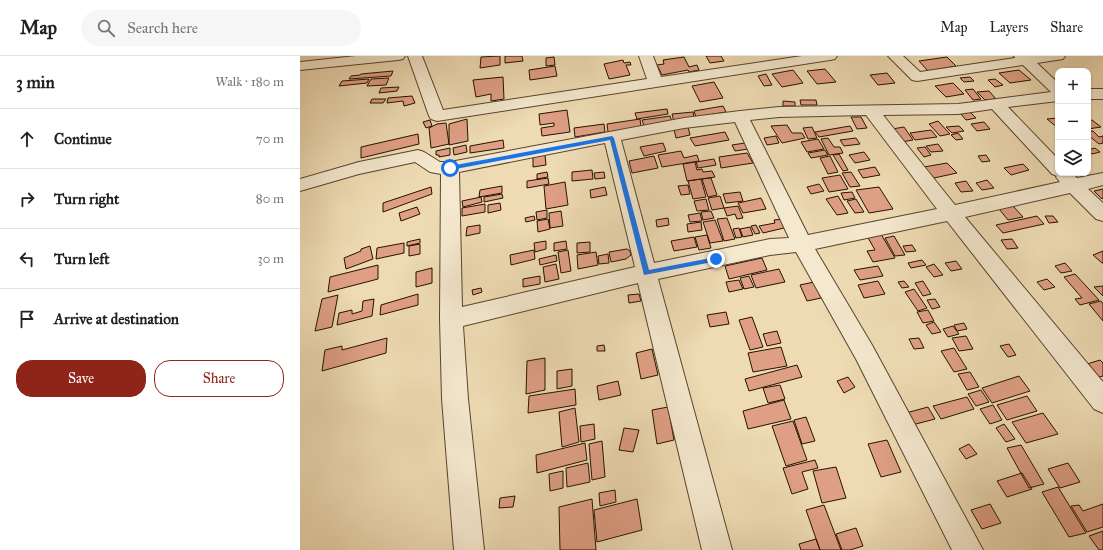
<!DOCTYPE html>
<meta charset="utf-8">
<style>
:root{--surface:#fff;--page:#f6f6f6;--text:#222;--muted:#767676;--line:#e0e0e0;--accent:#8f2418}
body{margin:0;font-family:"IM FELL Great Primer",serif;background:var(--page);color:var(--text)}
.controls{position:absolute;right:12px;top:12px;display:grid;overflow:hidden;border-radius:8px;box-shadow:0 1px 3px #0004}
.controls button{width:36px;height:36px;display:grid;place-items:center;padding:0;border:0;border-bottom:1px solid var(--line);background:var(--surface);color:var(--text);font:20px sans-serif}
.stop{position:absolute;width:12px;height:12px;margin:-9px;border:3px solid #1a73e8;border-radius:50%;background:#fff}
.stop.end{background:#1a73e8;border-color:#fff;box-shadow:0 1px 4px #0008}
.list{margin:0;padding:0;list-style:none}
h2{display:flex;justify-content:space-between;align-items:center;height:52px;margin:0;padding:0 16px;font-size:17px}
h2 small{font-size:13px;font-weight:400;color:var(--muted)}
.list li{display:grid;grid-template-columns:26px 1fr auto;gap:12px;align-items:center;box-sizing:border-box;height:60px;padding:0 16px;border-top:1px solid var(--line)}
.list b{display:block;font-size:15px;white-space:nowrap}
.list em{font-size:13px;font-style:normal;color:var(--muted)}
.actions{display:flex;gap:8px;padding:12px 16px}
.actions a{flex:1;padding:9px 0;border:1px solid var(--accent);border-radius:16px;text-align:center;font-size:14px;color:var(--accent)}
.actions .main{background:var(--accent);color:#fff}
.icon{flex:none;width:22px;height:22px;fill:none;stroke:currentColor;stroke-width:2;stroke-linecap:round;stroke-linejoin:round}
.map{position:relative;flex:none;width:803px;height:494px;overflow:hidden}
header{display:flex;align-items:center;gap:24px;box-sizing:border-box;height:56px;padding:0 20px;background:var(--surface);border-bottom:1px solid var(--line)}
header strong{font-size:19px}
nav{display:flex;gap:22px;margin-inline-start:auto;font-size:14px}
.search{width:280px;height:36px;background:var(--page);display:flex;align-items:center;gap:10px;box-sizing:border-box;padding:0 14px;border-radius:22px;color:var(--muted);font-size:15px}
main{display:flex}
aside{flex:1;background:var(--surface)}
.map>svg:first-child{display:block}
.building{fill:#df9f84;stroke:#251200}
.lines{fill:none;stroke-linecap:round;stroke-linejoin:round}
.minor-casing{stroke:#57442d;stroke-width:2}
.minor{fill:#f4e8ce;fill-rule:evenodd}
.route{fill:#1a73e8}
</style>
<header>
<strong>Map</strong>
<div class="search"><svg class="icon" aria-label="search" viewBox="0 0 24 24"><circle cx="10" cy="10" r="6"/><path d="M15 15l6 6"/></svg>Search here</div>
<nav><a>Map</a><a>Layers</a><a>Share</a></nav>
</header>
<main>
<aside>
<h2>3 min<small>Walk · 180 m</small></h2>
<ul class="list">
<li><svg class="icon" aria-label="ahead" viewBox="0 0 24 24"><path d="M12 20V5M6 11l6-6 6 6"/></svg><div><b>Continue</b></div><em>70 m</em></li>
<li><svg class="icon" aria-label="right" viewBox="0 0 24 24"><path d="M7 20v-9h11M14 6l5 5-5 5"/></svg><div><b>Turn right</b></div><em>80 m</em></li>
<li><svg class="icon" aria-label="left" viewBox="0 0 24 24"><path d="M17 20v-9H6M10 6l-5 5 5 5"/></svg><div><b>Turn left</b></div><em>30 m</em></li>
<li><svg class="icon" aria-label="arrive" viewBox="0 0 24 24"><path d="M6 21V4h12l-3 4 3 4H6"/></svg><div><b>Arrive at destination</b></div></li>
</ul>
<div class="actions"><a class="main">Save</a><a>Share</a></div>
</aside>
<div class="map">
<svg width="803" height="494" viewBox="0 0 803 494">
<rect width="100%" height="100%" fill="#eedbb3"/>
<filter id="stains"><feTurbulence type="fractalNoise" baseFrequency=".005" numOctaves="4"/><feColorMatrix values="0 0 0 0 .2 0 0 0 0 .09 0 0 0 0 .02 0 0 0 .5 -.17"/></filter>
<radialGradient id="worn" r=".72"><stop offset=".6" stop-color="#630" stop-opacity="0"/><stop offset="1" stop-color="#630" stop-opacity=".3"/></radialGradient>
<path class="building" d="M200,0V9L180,12L181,1Z
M205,0H222L223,5L205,7Z
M406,0H421L424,5L410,7Z
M254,1L255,9L246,10V2Z
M384,1L389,11L397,9L399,14L389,16L388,14L362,19L357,9L364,8L363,4Z
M647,1L656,10L628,15L619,5Z
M323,4L324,7L330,6L331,9H326L330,19L309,23L304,8Z
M255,10L257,20L230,24L229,14Z
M525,13L536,26L517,28L507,15Z
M493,14L503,27L482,31L472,18Z
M719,14L731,24L710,27L699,17Z
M93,15L91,20L49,23L51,20L60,19L61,18Z
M587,17L595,27L578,29L570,19Z
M466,18L472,29L464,30L458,20Z
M203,21L204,43L191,45V38L176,41L173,24Z
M670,21L674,25L664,26L660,22Z
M89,22L86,29L67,30L71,23Z
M69,23L67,27L39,30L42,25Z
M695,23L703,29L695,31L688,24Z
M414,26L423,42L400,46L392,30Z
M653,27L664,38L646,41L635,30Z
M99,31L97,35L79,37L81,32Z
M673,33L681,43L673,44L665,34Z
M689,35L696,43L685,44L677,36Z
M112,40L115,47L104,50L103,45L87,47L88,42Z
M72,43H86L83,47H70Z
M500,44H516L517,49H501Z
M483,45L495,46V50H483Z
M423,50L426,56L396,61L394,55Z
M367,53L368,58L337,63L335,57Z
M267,54L270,76L242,80L241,72L254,70V67L240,69L239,58Z
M393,56L394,61L374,66L372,58Z
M670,56L676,62L666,64L661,58Z
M370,60L372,66L344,70L342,64Z
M551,61H561L567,72L557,73Z
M758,62V72L747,63Z
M167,63L168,85L149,89V68Z
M340,63L341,71L308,76L307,68Z
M130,64L132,70L126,72L123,66Z
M792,64L801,71L788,73V65Z
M638,65L650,78L640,80L629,68Z
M684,66L690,73L677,75L671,68Z
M146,67L149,88L131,92L129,72L137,68Z
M304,68L305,76L275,81L274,72Z
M487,69L492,77H502L505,82L482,87L471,70Z
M550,70L553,75L519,81L515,76Z
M659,70L664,75L652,77L646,71Z
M388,71L390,79L376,82L374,73Z
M512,71L517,82L508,83L503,72Z
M604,71L613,84L601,86L592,73Z
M631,74L637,81L615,84L610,77Z
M793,75L799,81L803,80V87L799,88L788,79V76Z
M425,76L429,84L395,90L390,82Z
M658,77L663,83L656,84L651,79Z
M118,78L119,88L61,102V91Z
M476,80L479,87L467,89L464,82Z
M528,82L534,91H540L543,97L529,99L521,83Z
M556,82L560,88L544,90L540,84Z
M518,83L524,93L507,96L501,86Z
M203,84L204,92L170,97V90Z
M363,87L366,95L344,100L340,91Z
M445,87L448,93L435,95L432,89Z
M638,88L643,95L631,96L626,90Z
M166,89L167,96L154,99L153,92Z
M625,91L631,99L624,101L617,92Z
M150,92V99L139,101V99H136V95Z
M795,92L800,96L792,98L788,94Z
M525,94L528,99L511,102L508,97Z
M381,95L384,102L397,99L399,105L362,111L358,99Z
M564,96L570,104L555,107L549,99Z
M447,97L453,107L421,112L419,101Z
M539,98L548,114L543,115L533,99Z
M245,99L246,109L233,111V101Z
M686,99L690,105L682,106L678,100Z
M354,100L358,112L332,117L329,105Z
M530,100L538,116L528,118L520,102Z
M414,103L416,109L398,112L396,106Z
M395,106L397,114L402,113L403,116L412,115L415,121L387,125L383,108Z
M647,107L657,117L634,122L624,111Z
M723,108L729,114L711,119L704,112Z
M575,111L580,119L563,122L558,114Z
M292,114L293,123L272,125V116Z
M247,116L248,121L237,123V118Z
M304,116L305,122L295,123L294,117Z
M551,116L560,130L550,131L542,117Z
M540,119L548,133L529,136L522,122Z
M248,122L249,128L227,132V125Z
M411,122L417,139L408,141L402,123Z
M401,123L406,141L393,143L388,125Z
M687,124L694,132L682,134L676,127Z
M666,125L673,135L661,136L655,127Z
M265,126L268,149L246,153L244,130Z
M519,128L524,135L511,138L507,131Z
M388,129L390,138L381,139L378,130Z
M202,130V137L179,141L180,134Z
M131,131L132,138L83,156V147Z
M305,131L307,139L291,142L290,134Z
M579,131L593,153L569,157L556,134Z
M803,133V142L802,143L794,135Z
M440,136L443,145L426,147L423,138Z
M552,136L555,142L544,144L541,137Z
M202,138L203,142L184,146V141Z
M420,140L424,152L412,154L408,142Z
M538,140L548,157L537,159L526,143Z
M181,141L182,146L163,151L162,145Z
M461,142L466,153L443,157L438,147Z
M406,143L409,154L397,155L394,145Z
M556,143L564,156L555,157L547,145Z
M200,147L201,154L188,157V149Z
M185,148V156L162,160V152Z
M438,150L443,162L437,163L435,158L427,160L424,152Z
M713,150L723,161L708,164L699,153Z
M117,151L120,158L101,165L99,157Z
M247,154V162L237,164L236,156Z
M261,155L263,170L250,172L249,157Z
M411,155L414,162L403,164L401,156Z
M400,157L402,165L390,166L388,159Z
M234,160L235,164L226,166L225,162Z
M737,160L744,168L703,177L696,169Z
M745,160H753L758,166L749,167Z
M368,162L369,169L357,171L356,164Z
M427,162L435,183L424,185L417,163Z
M248,163L250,173L238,176L237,165Z
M485,163L488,171L463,177L459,170L475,167L474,164Z
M415,164L423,185L410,187L403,166Z
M401,166L402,174L388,176L387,168Z
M180,169V177L166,180L167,171Z
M456,169L460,177L455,178L451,170Z
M450,171L453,179L443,181L440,173Z
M439,172L442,181L436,182L433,173Z
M581,178L595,202L573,206L567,195L575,194L567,180Z
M407,179L411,192L399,194L395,181Z
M594,180L605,199L595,200L585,182Z
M394,181L397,191L374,195L371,185Z
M120,183V187L107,190V186Z
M712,183L718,192L707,193L701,184Z
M246,185V193L235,196L234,187Z
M266,185L267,193L254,195V187Z
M290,186V196L277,197V187Z
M104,187V197L76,203L77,192Z
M120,188V198L109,200V190Z
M612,189L616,195L606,196L603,190Z
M70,190L73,203L46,213L44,202L61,195V193Z
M327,193L330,195L331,199L326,203L311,206L309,196Z
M234,194L235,203L211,209L210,199Z
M268,194L271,215L261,217L258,196Z
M803,195V207H802L793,199Z
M296,196L298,209L278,213L277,199Z
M308,198L309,207L299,208L298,200Z
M256,199L257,205L240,209L239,203Z
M462,202L467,214L429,223L425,210Z
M622,204L626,209L611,212L608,207Z
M656,205L662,213L651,215L645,207Z
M765,207L772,215L761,217L755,210Z
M256,208L259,223L245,226L243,211Z
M634,208L643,219L634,221L626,211Z
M78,209V223L28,236L30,221Z
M578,210L583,220L560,224L554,214Z
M132,212V227L116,231V216Z
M479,213L485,226L456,232L451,219Z
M775,218L799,244L780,249L775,243L782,242L764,221Z
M240,220V228L223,231V223Z
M449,220L454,231L444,233L440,222Z
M747,223L755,231L744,234L737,226Z
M439,224L443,233L429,236L426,226Z
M578,225L585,238L564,242L558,229Z
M604,225L609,231L602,232L598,226Z
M623,225L631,238L623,240L615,227Z
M514,226L521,242L507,245L500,229Z
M803,230V240L794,231Z
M181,232L182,236L173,239L172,234Z
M614,233L627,252L618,255L605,236Z
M118,238V249L80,259L81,249Z
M339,238L341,245L329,247L328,239Z
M38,239L32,271L15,275L22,243Z
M74,243L72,260L37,269L39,257L52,254V258L62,255L63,245Z
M635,243L640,251L632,253L627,244Z
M801,245L803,248V265L789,248Z
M628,254L634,265L623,267L617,256Z
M426,256L429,268L410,271L407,259Z
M452,261L463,291L450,294L439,264Z
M634,266L641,276L632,278L626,269Z
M664,267L667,273L657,275L654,269Z
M653,270L659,278L648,281L643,273Z
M477,275L481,287L467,290L463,278Z
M666,280L673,293L659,295L652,282Z
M87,282L86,297L22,315L25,294L42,290V294Z
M619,282L624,292L614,293L609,283Z
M709,288L716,299L708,301L700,290Z
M304,289L305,295H297V290Z
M481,291L487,310L453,316L448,297Z
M654,292L667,313L654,316L641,295Z
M352,293L358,319L341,323L336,297Z
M245,302V334L226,338L227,305Z
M800,304L803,307V320L795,322L784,309Z
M497,309L502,321L449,335L445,323Z
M272,313V330L257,333V315Z
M670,316L679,331L667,334L658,318Z
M719,320L730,335L692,347L682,332Z
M548,321L555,331L544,337L537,325Z
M318,325L321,339L299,344L297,330Z
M480,329L485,343L468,347L463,332Z
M275,333L276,349L228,357L229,340Z
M681,334L689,346L676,350L668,338Z
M727,340L737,355L707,364L697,349Z
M667,341L674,353L641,363L633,350Z
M484,344L491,363L448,373L443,355Z
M693,349L702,364L690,368L680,353Z
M368,351L374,384L357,388L352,354Z
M628,351L635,363L612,369L606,357Z
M275,352L279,386L262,391L259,356Z
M743,357L758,378L726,387L712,366Z
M506,361L515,385L502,388L494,364Z
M493,365L507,404L486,410L472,370Z
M294,368L295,383L281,386L280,370Z
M704,368L715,383L706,386L696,372Z
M324,372L339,374L333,396L319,394Z
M587,384L601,416L581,421L568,388Z
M302,385L305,421L292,424L289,388Z
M285,387L287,404L237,417L236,399Z
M669,388L677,398L666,403L659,393Z
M721,389L744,428L729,432L707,392Z
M515,404L518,412L502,416L508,433L492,438L483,412Z
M288,407L290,426L267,431L266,412Z
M768,407L780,426L760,432L748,413Z
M536,411L546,442L522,447L513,415Z
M263,415V432L250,435L249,418Z
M722,417L732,433L707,441L697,425Z
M758,431L786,477L769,481L742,436Z
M315,434L316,446L300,450L299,437Z
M215,440L213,451L199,452L200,442Z
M292,443L296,494H260L259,451Z
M337,443L342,474L297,486L294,454Z
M690,448L701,467L682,473L671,454Z
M803,448V471L787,476L771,450L779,449L783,455Z
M524,449L541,494H520L506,454Z
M556,472L563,490L550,494H542L536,478Z
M803,475V494H799L789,480Z
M516,483L520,494H501L499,488Z"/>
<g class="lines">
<defs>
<path id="minor" d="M56,0H105L103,3L98,4L0,14V6Z
M108,0H122L143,54L347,23L339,0H353L361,21L502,0H537L535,3L530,4L137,65L131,63L129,60Z
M588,0H603L620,16L715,2L714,0H765L763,3L737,7L758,27V45L708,51L758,103V117H772L777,122L803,117V129L788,133L803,147V165L796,163L770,137L665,161L803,326V357L794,353L647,165L515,193L572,289L683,494H652L556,303L496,196L470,199L358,223L432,494H402L338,227L163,270L168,343L184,494H154L142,343L140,263L141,118L130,116L115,106L59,118L0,135V123L59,106L118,94L124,96L140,106H150L384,62L440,55L479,51L658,48L751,36L723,9L617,25L612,24ZM692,53L752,118L757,120L756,121L760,126L655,149L583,59L658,58ZM566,59L637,153L508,179L450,64L479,61ZM435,66L489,182L470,183L354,207L321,84L384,72ZM305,87L335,211L162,251L159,116Z
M788,33H803V43H788Z"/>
</defs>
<use href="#minor" class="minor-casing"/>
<use href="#minor" class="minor"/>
</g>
<path class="route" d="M312,80L314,82L349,214L416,201H418V205L344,219L310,84L150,114L148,112L150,110Z"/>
<rect width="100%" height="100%" filter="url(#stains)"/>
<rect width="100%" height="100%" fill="url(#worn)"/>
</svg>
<div class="controls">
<button>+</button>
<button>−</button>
<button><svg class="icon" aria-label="layers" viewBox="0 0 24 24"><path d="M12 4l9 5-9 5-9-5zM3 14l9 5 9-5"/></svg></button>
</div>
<div class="stop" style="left:150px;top:112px"></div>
<div class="stop end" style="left:416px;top:203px"></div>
</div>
</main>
